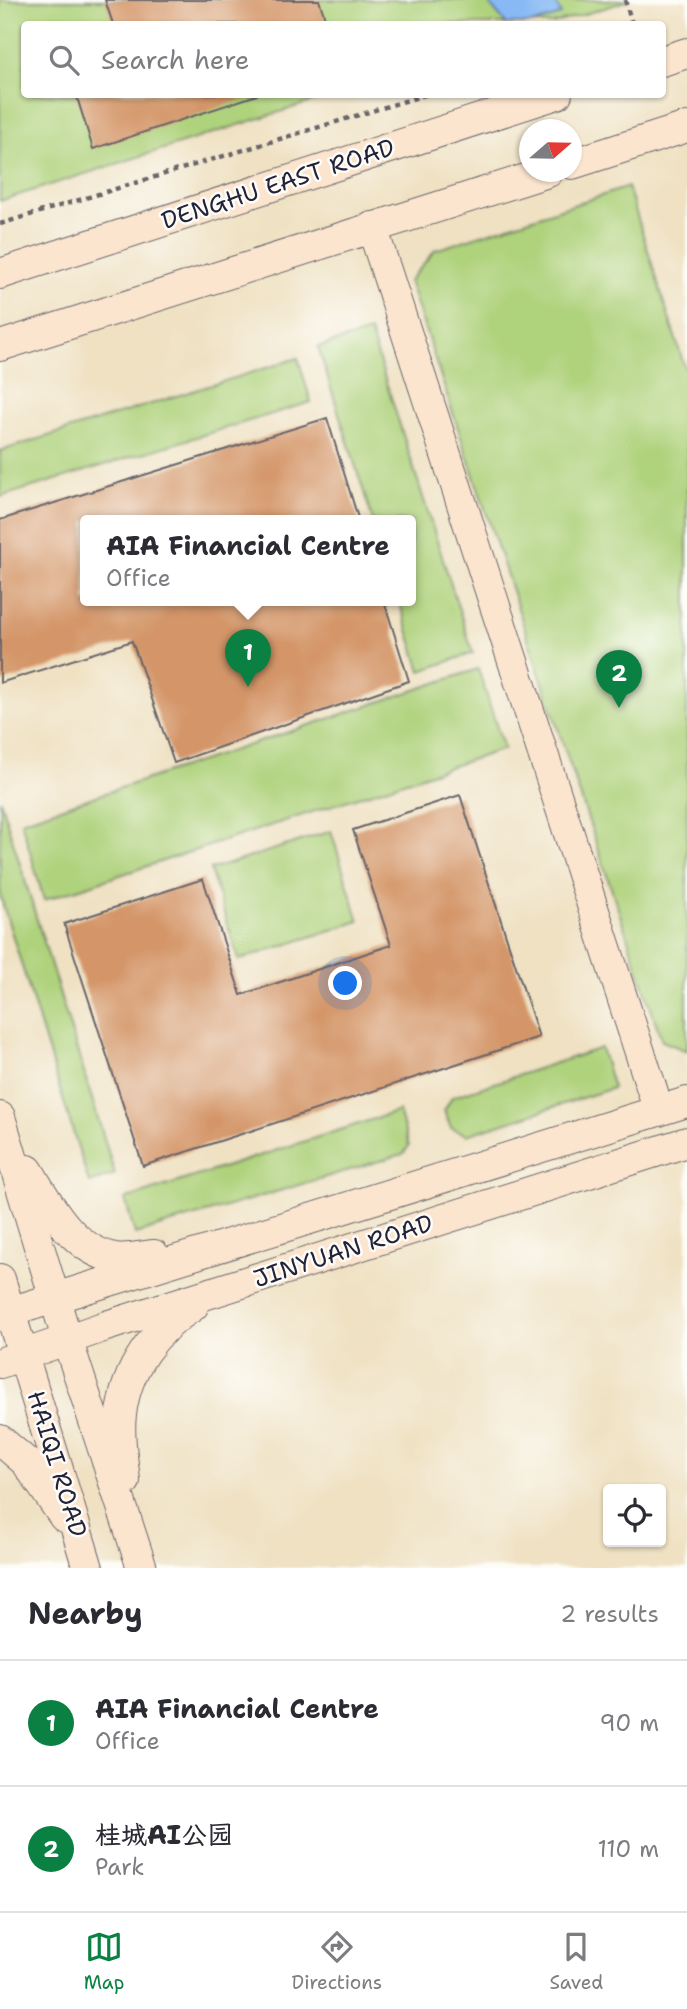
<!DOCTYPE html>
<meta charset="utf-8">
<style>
:root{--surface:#fff;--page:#f2f2f3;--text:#2b2b33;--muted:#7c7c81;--line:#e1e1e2;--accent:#0b8043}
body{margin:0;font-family:"Shantell Sans","LXGW WenKai TC",sans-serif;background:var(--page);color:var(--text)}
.controls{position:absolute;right:21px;bottom:21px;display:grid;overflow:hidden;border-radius:7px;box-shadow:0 2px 5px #0004}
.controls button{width:63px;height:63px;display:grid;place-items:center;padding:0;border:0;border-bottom:2px solid var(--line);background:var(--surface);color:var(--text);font:35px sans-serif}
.compass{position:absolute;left:519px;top:119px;width:63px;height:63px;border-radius:50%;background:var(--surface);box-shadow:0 2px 5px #0004;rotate:70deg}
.you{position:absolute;left:346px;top:984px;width:24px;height:24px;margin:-18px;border:5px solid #fff;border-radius:50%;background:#1a73e8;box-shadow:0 0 0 10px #1a73e833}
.badge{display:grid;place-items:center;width:46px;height:46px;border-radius:50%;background:var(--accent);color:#fff;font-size:23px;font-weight:700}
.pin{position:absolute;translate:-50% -58px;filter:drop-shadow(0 2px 4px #0008)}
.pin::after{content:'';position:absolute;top:37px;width:24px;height:21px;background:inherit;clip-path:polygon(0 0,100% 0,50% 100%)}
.popup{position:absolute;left:80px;top:515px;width:336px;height:91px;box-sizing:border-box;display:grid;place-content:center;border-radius:7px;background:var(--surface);filter:drop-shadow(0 2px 5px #0005);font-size:23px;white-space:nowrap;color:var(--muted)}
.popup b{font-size:26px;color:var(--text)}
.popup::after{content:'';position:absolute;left:50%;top:100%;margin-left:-14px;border:14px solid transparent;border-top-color:var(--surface)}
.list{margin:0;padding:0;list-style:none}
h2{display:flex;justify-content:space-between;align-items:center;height:91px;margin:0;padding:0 28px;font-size:30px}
h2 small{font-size:23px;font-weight:400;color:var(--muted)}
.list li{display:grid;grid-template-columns:46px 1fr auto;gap:21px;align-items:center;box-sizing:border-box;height:126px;padding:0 28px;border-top:2px solid var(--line)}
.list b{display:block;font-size:26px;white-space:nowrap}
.list p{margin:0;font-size:23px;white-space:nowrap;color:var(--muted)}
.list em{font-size:23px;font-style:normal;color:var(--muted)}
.icon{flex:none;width:38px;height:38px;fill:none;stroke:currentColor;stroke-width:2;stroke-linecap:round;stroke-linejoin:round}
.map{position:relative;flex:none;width:687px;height:1568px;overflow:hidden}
.search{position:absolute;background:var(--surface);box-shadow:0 2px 5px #0004;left:21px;right:21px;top:21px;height:77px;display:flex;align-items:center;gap:18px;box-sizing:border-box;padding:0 24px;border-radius:7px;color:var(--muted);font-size:26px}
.sheet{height:343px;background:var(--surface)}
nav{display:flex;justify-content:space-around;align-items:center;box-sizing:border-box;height:98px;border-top:2px solid var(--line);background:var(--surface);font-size:19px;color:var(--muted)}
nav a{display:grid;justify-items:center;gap:4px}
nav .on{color:var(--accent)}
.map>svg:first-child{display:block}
.green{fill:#afd27b;stroke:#687a5b;stroke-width:2}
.water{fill:#88b9f4;stroke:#556e98;stroke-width:2}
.building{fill:#d49669}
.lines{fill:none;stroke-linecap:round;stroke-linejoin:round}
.secondary-casing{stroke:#6a656a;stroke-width:32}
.path{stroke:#6a656a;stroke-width:4.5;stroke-dasharray:5 5;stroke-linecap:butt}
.secondary{stroke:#fbe5cf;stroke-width:30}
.labels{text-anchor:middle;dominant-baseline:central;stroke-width:5;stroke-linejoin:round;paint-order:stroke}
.street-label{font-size:24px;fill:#22223b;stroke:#fdfcf7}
</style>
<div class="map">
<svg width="687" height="1568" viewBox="0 0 687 1568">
<rect width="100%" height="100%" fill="#fdfcf7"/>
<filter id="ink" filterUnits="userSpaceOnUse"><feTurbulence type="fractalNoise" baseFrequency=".0143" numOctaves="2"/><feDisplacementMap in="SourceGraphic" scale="14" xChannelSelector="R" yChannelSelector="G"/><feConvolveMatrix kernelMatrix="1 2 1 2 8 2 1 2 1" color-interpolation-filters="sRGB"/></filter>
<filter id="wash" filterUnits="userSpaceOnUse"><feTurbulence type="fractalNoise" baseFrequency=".00686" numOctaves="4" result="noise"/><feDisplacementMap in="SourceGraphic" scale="28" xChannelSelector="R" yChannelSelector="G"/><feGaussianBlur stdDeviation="1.57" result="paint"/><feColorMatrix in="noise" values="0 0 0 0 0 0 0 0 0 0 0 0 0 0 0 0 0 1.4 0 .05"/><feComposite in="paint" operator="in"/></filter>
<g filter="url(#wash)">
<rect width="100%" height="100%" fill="#efe1c2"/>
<path class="green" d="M0,0H630L553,24H24V94L333,95L0,201Z
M628,187L687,375V1051L662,1041L409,281L435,250Z
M370,332L473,653L421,671L399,601H411V521H373L318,347Z
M298,358L311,402L0,497V451Z
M478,669L504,749L44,900L21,821Z
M0,799L115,1174L89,1183L0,895Z
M331,831L359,921L239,960L210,870Z
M601,1048L613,1088L467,1135L451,1128L444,1111L452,1097Z
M399,1111L409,1146L403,1154L135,1234L125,1199Z"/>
<path class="water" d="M486,0H555L561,15L532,24H506Z"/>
<g id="blocks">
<path class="building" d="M105,0H319L327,24H113Z
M76,94H257V95L93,149Z
M327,418L359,521H85V601H384L409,681L174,763L132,641L0,683V520Z
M460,795L539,1037L143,1166L64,924L203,879L241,995L391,945L353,830Z"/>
</g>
</g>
<g filter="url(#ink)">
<use href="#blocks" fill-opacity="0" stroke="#6a656a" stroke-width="2"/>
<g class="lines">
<defs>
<path id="secondary" d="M662,61L687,53
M572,164L687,127
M372,227L659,1111
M0,274L557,94
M0,346L548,172
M0,1117L67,1339L142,1568
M28,1170C49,1204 72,1250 115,1258C127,1260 143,1256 154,1255
M0,1279L88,1568
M0,1315L687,1102
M0,1363L103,1327L687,1142
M0,1440L26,1462L64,1517
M125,1481C123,1460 118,1436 121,1415C126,1368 154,1331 193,1306"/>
</defs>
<use href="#secondary" class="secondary-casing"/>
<path class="path" d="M625,0L632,24
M0,224L428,94"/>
<use href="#secondary" class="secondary"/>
</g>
</g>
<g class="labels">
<g class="street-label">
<text transform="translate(278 184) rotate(-18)">DENGHU EAST ROAD</text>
<text transform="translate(343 1251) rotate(-18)">JINYUAN ROAD</text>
<text transform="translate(57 1464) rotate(73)">HAIQI ROAD</text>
</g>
</g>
</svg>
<div class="controls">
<button><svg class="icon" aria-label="locate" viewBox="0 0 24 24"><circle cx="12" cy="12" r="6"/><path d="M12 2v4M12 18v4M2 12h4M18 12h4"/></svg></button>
</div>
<svg class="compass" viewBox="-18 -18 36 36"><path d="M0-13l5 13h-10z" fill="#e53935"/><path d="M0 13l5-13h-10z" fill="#7c7c81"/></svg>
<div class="you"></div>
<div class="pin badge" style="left:248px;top:687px">1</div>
<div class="popup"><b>AIA Financial Centre</b>Office</div>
<div class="pin badge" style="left:619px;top:708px">2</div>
<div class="search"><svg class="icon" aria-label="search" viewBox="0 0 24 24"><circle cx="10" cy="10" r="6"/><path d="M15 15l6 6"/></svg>Search here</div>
</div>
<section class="sheet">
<h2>Nearby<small>2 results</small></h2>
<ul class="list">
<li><span class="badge">1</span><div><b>AIA Financial Centre</b><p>Office</p></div><em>90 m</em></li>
<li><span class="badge">2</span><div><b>桂城AI公园</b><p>Park</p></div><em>110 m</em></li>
</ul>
</section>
<nav>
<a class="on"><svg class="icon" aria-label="map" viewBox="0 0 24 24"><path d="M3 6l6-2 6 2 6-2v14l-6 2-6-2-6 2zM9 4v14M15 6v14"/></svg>Map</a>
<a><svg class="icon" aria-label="directions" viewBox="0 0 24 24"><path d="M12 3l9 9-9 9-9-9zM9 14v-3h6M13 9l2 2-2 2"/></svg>Directions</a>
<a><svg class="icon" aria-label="saved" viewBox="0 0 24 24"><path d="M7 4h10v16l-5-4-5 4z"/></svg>Saved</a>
</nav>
